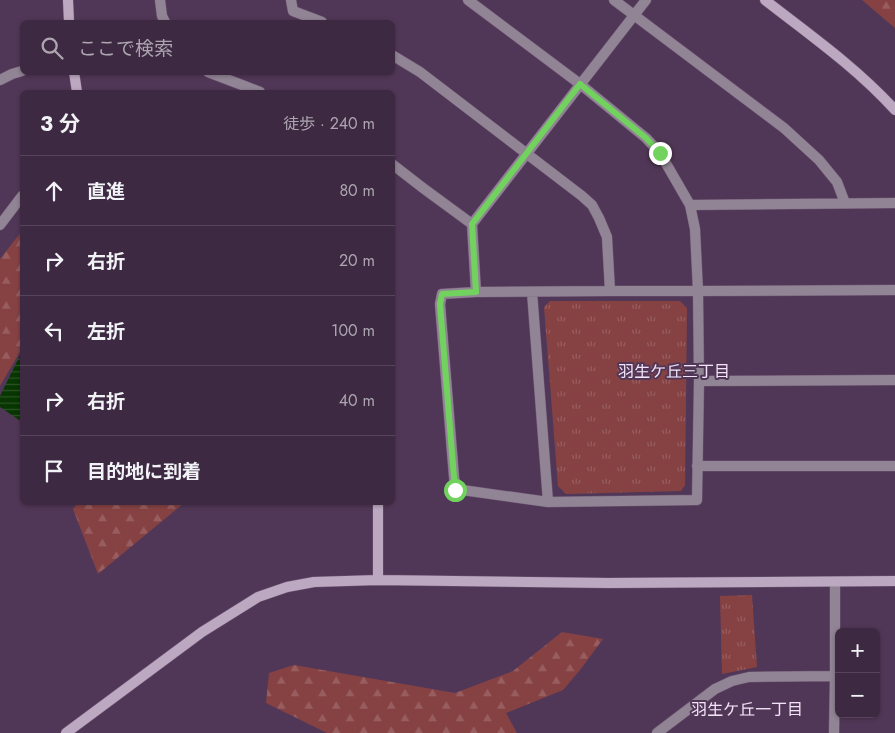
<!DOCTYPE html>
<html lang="ja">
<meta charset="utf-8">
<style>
:root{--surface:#3d2941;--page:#443148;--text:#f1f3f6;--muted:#ada6b1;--line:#56455a}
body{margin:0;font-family:Jost,"Noto Sans JP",sans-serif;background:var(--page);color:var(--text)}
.controls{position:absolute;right:15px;bottom:15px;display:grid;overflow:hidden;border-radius:8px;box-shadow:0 1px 4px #0004}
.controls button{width:45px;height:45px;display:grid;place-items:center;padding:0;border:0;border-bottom:1px solid var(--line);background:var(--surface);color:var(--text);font:25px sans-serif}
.stop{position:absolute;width:15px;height:15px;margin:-11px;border:4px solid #71d35e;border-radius:50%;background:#fff}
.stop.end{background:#71d35e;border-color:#fff;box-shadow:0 1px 5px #0008}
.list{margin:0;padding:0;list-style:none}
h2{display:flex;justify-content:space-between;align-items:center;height:65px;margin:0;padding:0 20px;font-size:21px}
h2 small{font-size:16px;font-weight:400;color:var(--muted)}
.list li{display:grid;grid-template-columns:32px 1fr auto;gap:15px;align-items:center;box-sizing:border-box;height:70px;padding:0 20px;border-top:1px solid var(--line)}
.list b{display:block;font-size:19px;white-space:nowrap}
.list em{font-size:16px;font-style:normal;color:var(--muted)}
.icon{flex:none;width:28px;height:28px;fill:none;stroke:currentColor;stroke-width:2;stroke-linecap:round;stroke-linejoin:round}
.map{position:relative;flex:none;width:895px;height:733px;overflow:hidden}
.search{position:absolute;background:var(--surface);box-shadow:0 1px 4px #0004;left:20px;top:20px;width:375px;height:55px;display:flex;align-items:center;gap:12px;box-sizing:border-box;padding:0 18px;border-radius:8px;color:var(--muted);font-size:19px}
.panel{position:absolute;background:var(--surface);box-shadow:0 1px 4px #0004;left:20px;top:90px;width:375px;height:415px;border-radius:8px}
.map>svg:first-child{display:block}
.forest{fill:url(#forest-firs)}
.park{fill:url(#park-tufts)}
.water{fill:url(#water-rules)}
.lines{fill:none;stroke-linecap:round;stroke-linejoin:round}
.street-casing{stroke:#6e5674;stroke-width:11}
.secondary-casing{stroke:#6e5674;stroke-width:11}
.street{stroke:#918494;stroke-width:10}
.secondary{stroke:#bda8c1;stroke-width:10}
.route{stroke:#71d35e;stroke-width:6}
.labels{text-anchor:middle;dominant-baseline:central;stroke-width:4;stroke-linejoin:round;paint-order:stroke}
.neighbourhood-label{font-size:16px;fill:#f3e3f7;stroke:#513757}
</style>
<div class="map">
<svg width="895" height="733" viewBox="0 0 895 733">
<defs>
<pattern id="forest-firs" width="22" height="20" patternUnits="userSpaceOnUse" patternTransform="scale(1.25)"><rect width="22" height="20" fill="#864243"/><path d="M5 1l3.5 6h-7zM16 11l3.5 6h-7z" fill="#985d5f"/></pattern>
<pattern id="park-tufts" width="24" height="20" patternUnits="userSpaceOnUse" patternTransform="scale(1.25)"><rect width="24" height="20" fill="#864243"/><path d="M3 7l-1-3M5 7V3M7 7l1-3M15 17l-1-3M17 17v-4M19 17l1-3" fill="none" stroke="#985d5f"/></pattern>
<pattern id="water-rules" width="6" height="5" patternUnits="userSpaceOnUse" patternTransform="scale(1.25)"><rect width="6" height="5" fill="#073600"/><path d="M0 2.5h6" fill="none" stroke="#2c5326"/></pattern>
</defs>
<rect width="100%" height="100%" fill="#513757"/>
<path class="forest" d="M862,0H895V28Z
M22,231V348L0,386V259Z
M79,502H184V503L98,574L73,509Z
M562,632L603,639L580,670L563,690L506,713L517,733H327L266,703L269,673L294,665L455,693L513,671Z"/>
<path class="park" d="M550,301H680L687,308L685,485L681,491L566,494L558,486L544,307Z
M752,595L757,667L722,674L720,596Z"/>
<path class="water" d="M22,351V422L0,407V396Z"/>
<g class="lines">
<defs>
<path id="street" d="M160,0L162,16L165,22
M291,0L293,11L322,22
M468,0L580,84L646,138L660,153L690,205L695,229L698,291L699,381L697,500L548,502L455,489L440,304L442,294L476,292L610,291H698L895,290
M614,0L784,128L819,160L837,182L845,203
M392,55L420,72L582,196L592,205L599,218L607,237L610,291
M208,72L260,92
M0,80L12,74L22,71
M392,164L423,188L472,224
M690,205L895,203
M0,225L22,196
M476,292L472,224L646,0
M532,292L548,502
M699,381L895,380
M697,466H895
M835,582V676
M657,733L715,689L732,681L749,677L835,676L834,733"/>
<path id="secondary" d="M68,0L69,22
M765,0C810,35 857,68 895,110
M74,72L77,92
M378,502V580
M66,733L202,632L258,597L287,587L314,582L378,580L608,583L895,581"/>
</defs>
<use href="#street" class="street-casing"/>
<use href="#secondary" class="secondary-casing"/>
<use href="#street" class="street"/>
<use href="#secondary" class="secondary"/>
</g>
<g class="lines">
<path class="route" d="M455,490L440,304L442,294L476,292L472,224L580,84L646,138L660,153"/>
</g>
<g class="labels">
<g class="neighbourhood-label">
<text x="674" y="371">羽生ケ丘三丁目</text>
<text x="747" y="709">羽生ケ丘一丁目</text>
</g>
</g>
</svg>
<div class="controls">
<button>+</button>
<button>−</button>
</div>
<div class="stop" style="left:455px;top:490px"></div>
<div class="stop end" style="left:660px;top:153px"></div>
<div class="search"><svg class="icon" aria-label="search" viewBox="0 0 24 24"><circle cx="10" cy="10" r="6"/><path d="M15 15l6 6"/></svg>ここで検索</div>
<section class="panel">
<h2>3 分<small>徒歩 · 240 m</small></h2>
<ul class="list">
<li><svg class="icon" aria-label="ahead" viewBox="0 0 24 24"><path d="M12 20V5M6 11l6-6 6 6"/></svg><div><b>直進</b></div><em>80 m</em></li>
<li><svg class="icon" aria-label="right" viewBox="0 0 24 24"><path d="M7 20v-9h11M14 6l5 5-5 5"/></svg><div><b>右折</b></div><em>20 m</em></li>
<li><svg class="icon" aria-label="left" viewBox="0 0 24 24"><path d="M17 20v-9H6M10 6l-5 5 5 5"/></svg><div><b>左折</b></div><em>100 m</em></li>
<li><svg class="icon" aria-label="right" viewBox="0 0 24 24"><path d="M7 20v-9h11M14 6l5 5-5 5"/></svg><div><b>右折</b></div><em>40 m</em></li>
<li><svg class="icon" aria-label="arrive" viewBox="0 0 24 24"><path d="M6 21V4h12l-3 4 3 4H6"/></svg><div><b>目的地に到着</b></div></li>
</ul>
</section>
</div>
